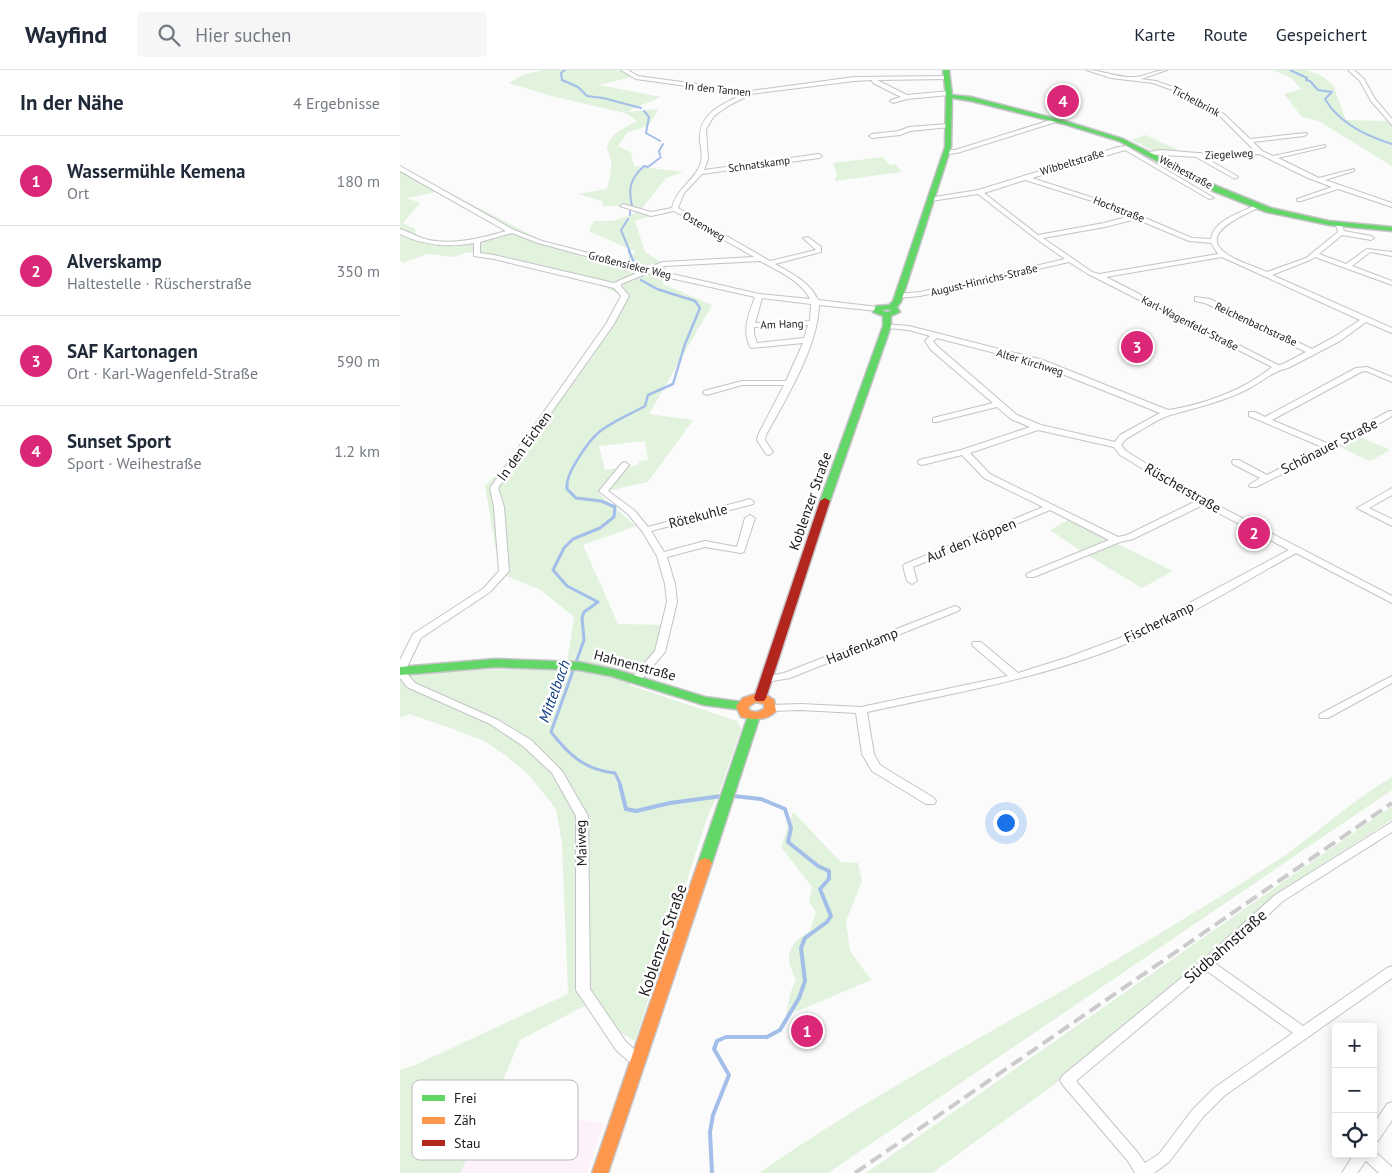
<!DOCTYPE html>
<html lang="de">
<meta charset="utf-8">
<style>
:root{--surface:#fff;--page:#f6f6f7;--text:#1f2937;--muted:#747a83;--line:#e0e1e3;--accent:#db2777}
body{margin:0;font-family:"PT Sans",sans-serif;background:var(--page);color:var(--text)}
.controls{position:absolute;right:15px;bottom:15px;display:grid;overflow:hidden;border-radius:5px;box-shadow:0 2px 12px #0003}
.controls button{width:45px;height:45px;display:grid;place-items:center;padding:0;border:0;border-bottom:1px solid var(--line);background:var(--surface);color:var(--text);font:25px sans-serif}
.you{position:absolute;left:605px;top:752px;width:18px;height:18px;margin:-12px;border:4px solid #fff;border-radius:50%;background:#1a73e8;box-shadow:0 0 0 8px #1a73e833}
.badge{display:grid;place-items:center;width:32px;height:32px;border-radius:50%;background:var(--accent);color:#fff;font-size:16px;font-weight:700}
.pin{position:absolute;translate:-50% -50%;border:2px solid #fff;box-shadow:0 1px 5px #0006}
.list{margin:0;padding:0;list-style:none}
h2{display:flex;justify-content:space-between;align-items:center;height:65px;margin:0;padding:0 20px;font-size:21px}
h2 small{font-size:16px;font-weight:400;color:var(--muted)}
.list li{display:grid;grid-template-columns:32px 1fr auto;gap:15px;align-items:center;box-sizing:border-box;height:90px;padding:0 20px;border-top:1px solid var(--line)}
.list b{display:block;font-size:19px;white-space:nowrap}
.list p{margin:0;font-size:16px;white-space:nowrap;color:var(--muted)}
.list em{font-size:16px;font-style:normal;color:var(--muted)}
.icon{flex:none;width:28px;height:28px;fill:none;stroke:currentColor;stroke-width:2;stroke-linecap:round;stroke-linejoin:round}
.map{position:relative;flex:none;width:992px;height:1103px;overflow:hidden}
header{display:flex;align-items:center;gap:30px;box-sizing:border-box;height:70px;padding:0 25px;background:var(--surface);border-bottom:1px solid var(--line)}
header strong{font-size:24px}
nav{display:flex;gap:28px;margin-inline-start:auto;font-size:18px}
.search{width:350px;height:45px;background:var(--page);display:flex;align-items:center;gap:12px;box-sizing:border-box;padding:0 18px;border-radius:5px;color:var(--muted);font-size:19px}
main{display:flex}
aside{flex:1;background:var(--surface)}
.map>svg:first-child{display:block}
.commercial{fill:#fdf1fa}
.green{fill:#e1f2dd;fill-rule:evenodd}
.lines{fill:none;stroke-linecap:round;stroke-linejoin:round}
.stream-far3{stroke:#a3bee8;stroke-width:2}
.stream-far2{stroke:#a3bee8;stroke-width:2.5}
.stream-far1{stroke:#a3bee8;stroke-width:3}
.stream{stroke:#a3bee8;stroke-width:4}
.street-casing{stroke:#c4c3c7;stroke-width:2}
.fast-casing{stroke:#c4c3c7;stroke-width:3}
.slow-casing{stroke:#c4c3c7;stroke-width:3}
.jam-casing{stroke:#c4c3c7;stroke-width:3}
.street{fill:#fefeff;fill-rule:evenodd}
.fast{fill:#63d668;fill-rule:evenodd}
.slow{fill:#ff974d;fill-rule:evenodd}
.jam{fill:#b3261e;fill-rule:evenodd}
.rail{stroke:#cbcbcc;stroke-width:4;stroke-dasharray:13 6;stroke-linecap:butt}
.labels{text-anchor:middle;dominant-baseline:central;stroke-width:5;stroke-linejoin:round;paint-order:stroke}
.far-street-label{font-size:11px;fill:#1a191f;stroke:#fff}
.street-label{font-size:14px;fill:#1a191f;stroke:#fff}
.water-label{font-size:15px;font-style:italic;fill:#0a3c82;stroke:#fff}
.near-street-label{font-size:16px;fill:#1a191f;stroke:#fff}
.key{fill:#fff;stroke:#bababc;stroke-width:1}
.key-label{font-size:14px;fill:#1a191f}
</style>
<header>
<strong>Wayfind</strong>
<div class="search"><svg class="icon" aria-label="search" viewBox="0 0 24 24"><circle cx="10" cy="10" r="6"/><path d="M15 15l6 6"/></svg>Hier suchen</div>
<nav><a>Karte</a><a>Route</a><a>Gespeichert</a></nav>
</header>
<main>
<aside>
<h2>In der Nähe<small>4 Ergebnisse</small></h2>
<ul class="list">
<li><span class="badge">1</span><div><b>Wassermühle Kemena</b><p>Ort</p></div><em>180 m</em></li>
<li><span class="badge">2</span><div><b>Alverskamp</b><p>Haltestelle · Rüscherstraße</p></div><em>350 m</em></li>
<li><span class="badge">3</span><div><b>SAF Kartonagen</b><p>Ort · Karl-Wagenfeld-Straße</p></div><em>590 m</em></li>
<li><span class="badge">4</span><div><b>Sunset Sport</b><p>Sport · Weihestraße</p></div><em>1.2 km</em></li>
</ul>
</aside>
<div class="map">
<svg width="992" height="1103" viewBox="0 0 992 1103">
<rect width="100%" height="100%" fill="#fbfbfc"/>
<path class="commercial" d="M90,1041L204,1053L187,1103H60Z"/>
<path class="green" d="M143,0H221L232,7L199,15L261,27L226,42L259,39L249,55L227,63L218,76L231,82L234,96L283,102L266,108L239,142L250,146L235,151L245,182L267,196L263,214L312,235L249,344L293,350L248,412L198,423L236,456L183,475L218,554L269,555L260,581L229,615L337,651L341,659L320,720L307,748L235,971L202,952L188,934L120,970L90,1041L60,1103H0V1000L15,995L168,924L162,773L156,739L129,705L105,685L84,671L53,659L9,644L0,648V607C56,599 110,598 166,600L174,547L141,520L101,504L99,499L85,416L116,383L209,252L223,226C179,202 116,194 67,182L55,187L28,184L2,193L0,189V97L141,170L140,172L40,121L7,128L20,133L3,153L15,159L17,166L15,169C46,177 78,171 107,159L139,173L219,194L236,182L189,161L194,151H213L238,142L220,136H203L202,131L178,124L207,119C210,105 215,92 207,79C210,62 224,59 237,51L225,43L151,26L109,13L123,5ZM245,371L248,390L238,391V395L205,400L199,376Z
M873,0H907L922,6L933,15L946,50L987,51L992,56V96L920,52L901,46L884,24L901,19L891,8Z
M746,65L776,79L781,83L752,80L731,70Z
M483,87L490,95L496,94L501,102L435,111L437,104L433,93Z
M958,366L990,380L970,391L938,376Z
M668,450L773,501L742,518L684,483L650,460Z
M992,707V720L428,1103H359C488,1013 630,943 764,861C808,834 853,808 895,778C927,754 957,728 992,707Z
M992,736V750L921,795L872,829L798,897L655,1014L532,1103H466Z
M393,742L441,792L458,793L462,811L446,851L450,881L471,910L386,946L390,924L396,909C383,885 388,875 410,861L416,842L409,832L412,817L381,777Z"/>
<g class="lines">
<path class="stream-far3" d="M165,0L161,3L162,10L178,17L187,26L203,28L241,38
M890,0L907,8L906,10L910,11L918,20L932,22L925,29C939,53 966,66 992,74
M244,41L249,47L246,63L260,71
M260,85L259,81L263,74
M232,136C228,118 230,109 244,96L248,97L261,87
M230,141V145
M228,149L221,160L230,182"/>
<path class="stream-far2" d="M229,181L234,193
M167,415C167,402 188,372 198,363C209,353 231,344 245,336L248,325L273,314L285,274L300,238L295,231L257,219L241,210"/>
<path class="stream-far1" d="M167,414V419L176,428L201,431L215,437L214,447L200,458L173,469L164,478L153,500L167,516L198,532L184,542L182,548L184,570L151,662C169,685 185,700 215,703L221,716"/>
<path class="stream" d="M220,715L226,739L236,741L270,733L322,726
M312,1103L310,1062L313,1045L329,1005L314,979L317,971L326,967H367L380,960L399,928L405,911L401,878L405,868L427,852L431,846L420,819L429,809V801L418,796L388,772L391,758L385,739L361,729L333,726"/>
<defs>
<path id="street" d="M221,0H228L238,6L252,8L350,21L454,7L547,6L549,7V9L477,10L507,25L549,21L552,23L549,25L507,29L493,33L490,31L491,30L501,27L473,13L472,10L454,11L351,24L328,36L314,46L306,59L308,89L304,100L419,84L422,86L419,88L302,104L284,123L278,138L370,191L416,180L403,168L408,167L421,177V182L375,194C391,203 410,212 418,230L478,237L482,239L478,241L419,235C418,276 387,327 366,365L365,370L373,382L369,385L366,384L357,370L358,365L384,315H342L307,325L303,323L304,321L342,311H386L403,273L351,278C341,261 349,244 355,227L248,203L221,214V216L229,226L214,254L98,418L104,437L109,501L90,522L21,568L5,601L15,613L98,650L131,670L162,701L188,746L190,919L226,972L243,987L245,991L243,995L238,997L233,995L216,980L176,920V746L152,703L123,676L90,654L7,617L0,608V590L13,564L84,518L99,501L94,437L90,418L206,254L221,226L214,218L94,189L74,186V173C48,178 23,175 0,164V159C10,162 19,168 29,170C55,175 82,168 106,161L0,101V96L114,160L142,171L247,198L263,192L354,187L274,141L251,146L220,136L223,134L251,142L272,138C276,120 290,114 298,99C303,91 302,82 300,72C297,44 322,34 344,24L236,9ZM112,163L138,173L241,201L214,213L94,185L80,183V172ZM360,191C378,201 401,211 410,229L359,224L255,200L264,196ZM362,228L411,234L410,251L355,253ZM408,255L404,268L357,273L354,264V257Z
M686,0C702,0 717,8 733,7C744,7 755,0 767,0L741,9L756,11L776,18L824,44L850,69L906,63L907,64L904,66L853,72L862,81L873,86L925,75V77L878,88L919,108L954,99V101L925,110L992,133V137L938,119L901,131H897V129L932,117L908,108L859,84L804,87L837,106L838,107L835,109L796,87L749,84V82L761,80L810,84L855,81L820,46L772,20L753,13L711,8Z
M948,0H954L964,9L975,29L992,49V55L971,31L960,11Z
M654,49L657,51L656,52L557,83L546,84L543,82L546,80H555Z
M548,54L550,55V57L510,61L500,65L472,68L469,66L472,64L499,61L509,57Z
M726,76L814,128L809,129L725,80L632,108L712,134L792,168L811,169C813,151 839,143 854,136H858V138C844,145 796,164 827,184C838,192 854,196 867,202L906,188L938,162L936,155L939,153L942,155L944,161L971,166L974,168L971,170L942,165L919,184L946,194L967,179L992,182V186L970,182L952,196L992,211V215L915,187L910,190L872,205L992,258V263L966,252L940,271L888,298C872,301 859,314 844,321C820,332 796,338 770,345C757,349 739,362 726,369L721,375L726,381L790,421L992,526V533L896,483C845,511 794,543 742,567C655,606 559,622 467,642L474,684L480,695L534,728L536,731L534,734H526L472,701L462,684L456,643L401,640L371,641L366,638L371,635L401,634L461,637L608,606L573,576L572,574L573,572H581L618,603L666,588L733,563L889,480L803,435L733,469L720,472L634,507H628L626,505L628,503L709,470L650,440L513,497L517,511L512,514L507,511L503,496L505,494L643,437L584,408L562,385L522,395L519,394L518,392L519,390L561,380L630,357L611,349L597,337L536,352H533V348L593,333L531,280L525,271L530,266L509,260L487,258H484V254L509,256L643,290L768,340C803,335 844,320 872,297L696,208L688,204L669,192L520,226L498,228L494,226L498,224L520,222L665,189L635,168L578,124L531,131L529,130V128L578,120L718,77ZM625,110L708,136L730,146L704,153L638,165L584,123ZM736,149L789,171L811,173L818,184L699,204L692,202L643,168L705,157ZM822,187L960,250L934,267L912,279L810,229L795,227V231L805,233L906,282L883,294L878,295L706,207ZM537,268L637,294L760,343L720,365L715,372L641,355L617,345L537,276L533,271ZM638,360L714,377L720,385L796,431L727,465L718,467L590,404L570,383Z
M967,297L992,307V312L966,301L961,302L872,350L929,374L989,341H992V346L956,367L856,417H850L849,415L860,408L833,394L832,392L833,390H839L867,405L922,377L849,346V342H855L865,347L956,298Z
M225,392L229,395L208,421L234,440L248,457L350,429L354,432L353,434L251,461L264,482L305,471L337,477L345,448L350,445L355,448L344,482L341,483L305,477L267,487L275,514L277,532L265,582L239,612L235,613L230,610L255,581L267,532L265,514L257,486L242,461L228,444L199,421L222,393Z
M992,418V425L969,438L992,449V456L957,438Z
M555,536L558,537L560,539L558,541L390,608L367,612L362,609L363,607L384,603Z
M992,606V613L928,648H920L919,646L920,644Z
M992,752V762L883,831L816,894L903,956L987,898L992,896V908L824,1026L803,1047L769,1092L754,1103H735L728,1091L662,1014L660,1010L662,1006L802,891L875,825ZM807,901L893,963L814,1018L793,1039L759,1084L745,1093L738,1083L676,1011Z
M992,1032V1050L978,1071L973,1073V1055L987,1034Z
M973,1080L992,1097V1103H979L966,1091L957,1103H942L954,1084H973Z"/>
<path id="fast" d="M543,0H549L552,25L571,27L668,52L723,69L819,117L871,138L929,151L992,157V161L929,155L866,142L813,121L719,71L664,54L571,31L552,28L551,77L501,232L497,237L500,242L491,246V256L430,431L425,434L421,433L420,431L483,256V246L473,242L476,236L489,235L493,231L545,77L546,26ZM486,239L491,240V241L487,242L482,241Z
M95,589L179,592L217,600L305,627L342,632L348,636L342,640L304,635L211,606L179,600L95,597L0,605V597Z
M354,642L360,646L312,793L310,796H300L298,793L348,646Z"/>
<path id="slow" d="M355,624L368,626L374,630L376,641C367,651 353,650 341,647L336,636L343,628ZM356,632L364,634V639L357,642L350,641L348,637Z
M305,788L310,790L312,793L208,1103H192L298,793L300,790Z"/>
<path id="jam" d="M425,428L430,431L366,628L364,631H356L354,628L420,431Z"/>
</defs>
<use href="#street" class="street-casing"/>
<use href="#fast" class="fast-casing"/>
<use href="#slow" class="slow-casing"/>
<use href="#jam" class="jam-casing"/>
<use href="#street" class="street"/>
<use href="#fast" class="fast"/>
<use href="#slow" class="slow"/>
<use href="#jam" class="jam"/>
<path class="rail" d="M455,1103L992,733"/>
</g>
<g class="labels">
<g class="far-street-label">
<text transform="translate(318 19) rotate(6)">In den Tannen</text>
<text transform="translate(796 31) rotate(28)">Tichelbrink</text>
<text transform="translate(829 84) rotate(-3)">Ziegelweg</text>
<text transform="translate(672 92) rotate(-17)">Wibbeltstraße</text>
<text transform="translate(359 94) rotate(-8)">Schnatskamp</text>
<text transform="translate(786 102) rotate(28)">Weihestraße</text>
<text transform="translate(719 139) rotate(21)">Hochstraße</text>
<text transform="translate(304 156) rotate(30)">Ostenweg</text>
<text transform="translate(230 195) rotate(14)">Großensieker Weg</text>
<text transform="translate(584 210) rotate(-13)">August-Hinrichs-Straße</text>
<text transform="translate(790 253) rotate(27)">Karl-Wagenfeld-Straße</text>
<text transform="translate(382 254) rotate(-2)">Am Hang</text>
<text transform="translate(856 254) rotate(25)">Reichenbachstraße</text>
<text transform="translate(630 292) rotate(17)">Alter Kirchweg</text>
</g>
<g class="street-label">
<text transform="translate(124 376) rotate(-54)">In den Eichen</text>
<text transform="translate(929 376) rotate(-27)">Schönauer Straße</text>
<text transform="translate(783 418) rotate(30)">Rüscherstraße</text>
<text transform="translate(410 431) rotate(-71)">Koblenzer Straße</text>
<text transform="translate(298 446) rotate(-15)">Rötekuhle</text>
<text transform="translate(571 470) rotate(-22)">Auf den Köppen</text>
<text transform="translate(759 552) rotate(-26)">Fischerkamp</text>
<text transform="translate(462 576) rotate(-22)">Haufenkamp</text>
<text transform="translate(235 595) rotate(15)">Hahnenstraße</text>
<text transform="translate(181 773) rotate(-92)">Maiweg</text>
</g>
<g class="water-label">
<text transform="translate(154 621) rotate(-70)">Mittelbach</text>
</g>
<g class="near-street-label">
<text transform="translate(262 870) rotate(-71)">Koblenzer Straße</text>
<text transform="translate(825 876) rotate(-41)">Südbahnstraße</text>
</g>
</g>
<rect x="12" y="1010" width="166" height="80" rx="8" class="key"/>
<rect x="22" y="1025" width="23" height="6" fill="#63d668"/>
<rect x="22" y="1047" width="23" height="7" fill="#ff974d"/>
<rect x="22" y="1070" width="23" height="6" fill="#b3261e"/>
<g class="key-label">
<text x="54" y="1033">Frei</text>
<text x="54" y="1055">Zäh</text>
<text x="54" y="1078">Stau</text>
</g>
</svg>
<div class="controls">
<button>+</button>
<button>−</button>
<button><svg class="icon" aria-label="locate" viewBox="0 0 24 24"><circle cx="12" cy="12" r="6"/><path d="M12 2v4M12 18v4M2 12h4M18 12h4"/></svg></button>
</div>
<div class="you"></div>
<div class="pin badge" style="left:407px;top:961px">1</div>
<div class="pin badge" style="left:854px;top:463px">2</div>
<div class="pin badge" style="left:737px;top:277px">3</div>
<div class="pin badge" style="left:663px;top:31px">4</div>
</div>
</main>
